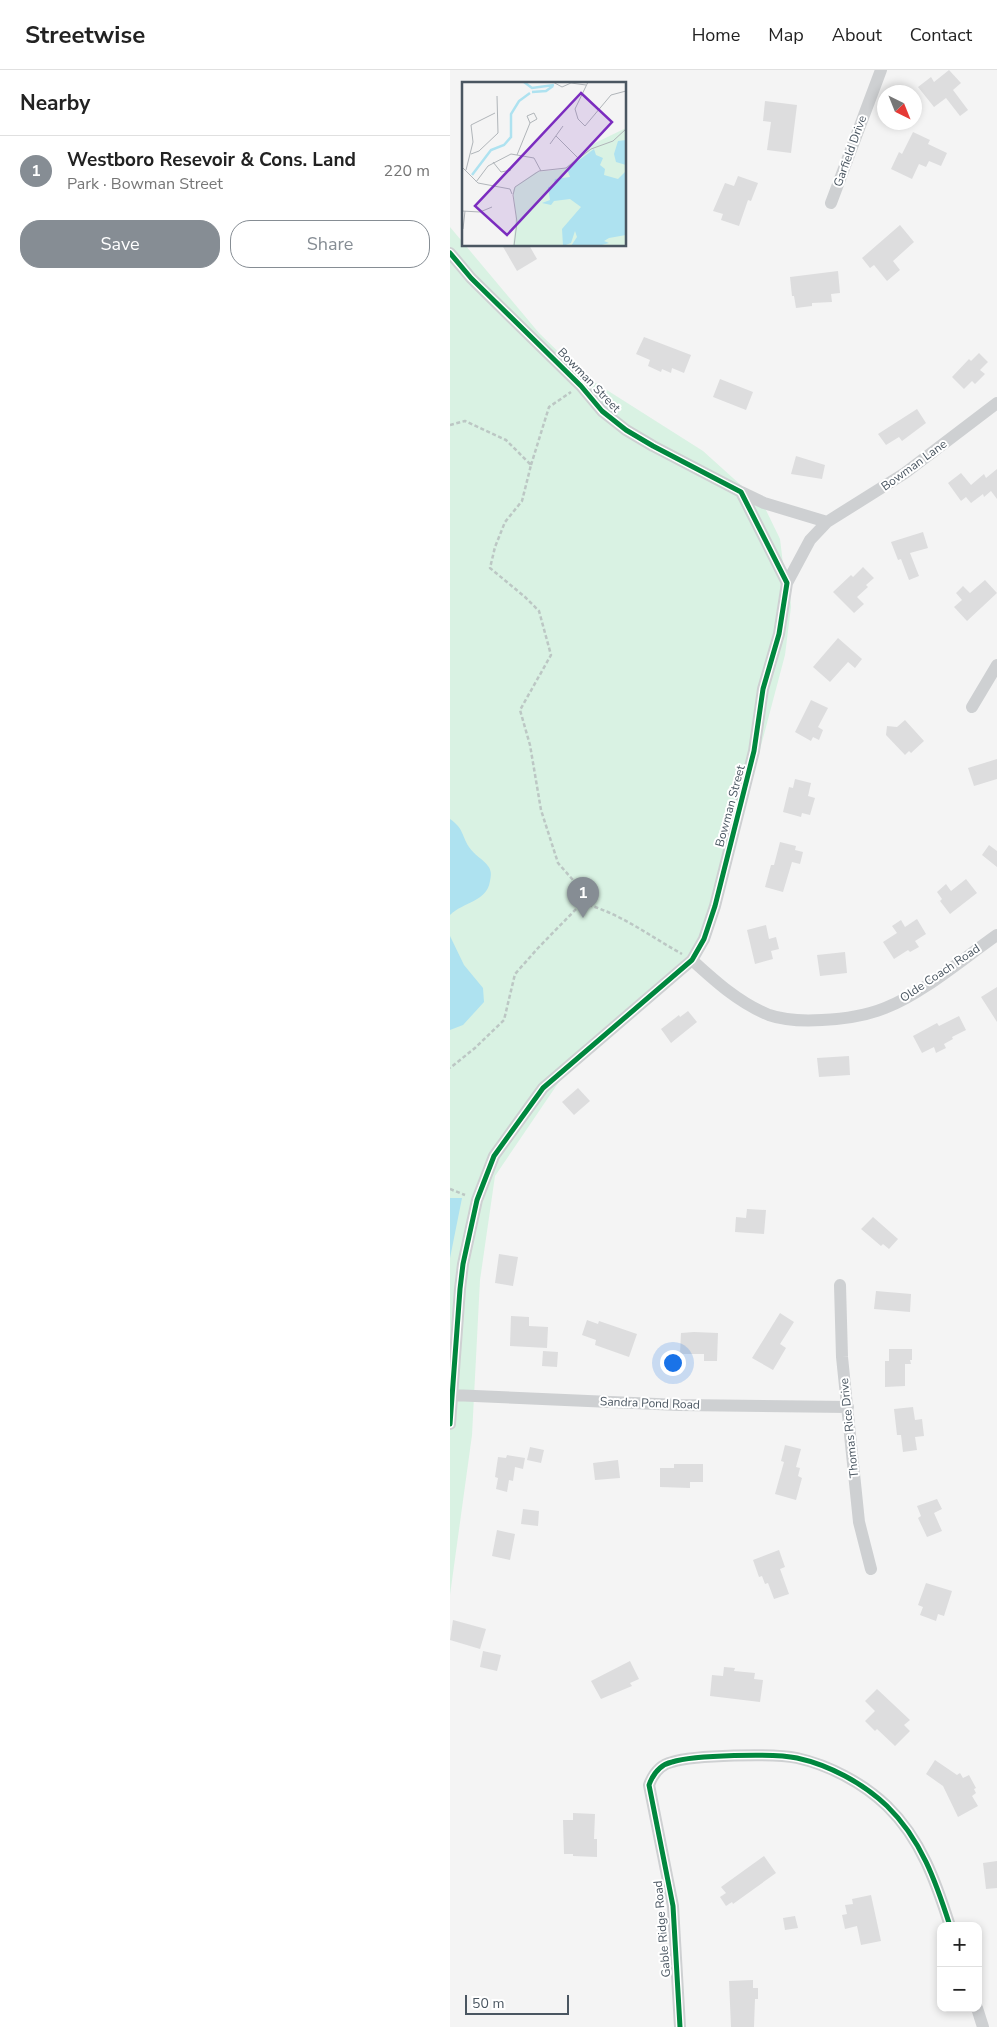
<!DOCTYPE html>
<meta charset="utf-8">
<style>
:root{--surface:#fff;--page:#f2f2f2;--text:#222;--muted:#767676;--line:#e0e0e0;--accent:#868d94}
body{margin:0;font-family:"Nunito Sans",sans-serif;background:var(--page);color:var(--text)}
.controls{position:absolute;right:15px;bottom:15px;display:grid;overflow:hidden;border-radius:10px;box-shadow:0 2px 8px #0003}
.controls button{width:45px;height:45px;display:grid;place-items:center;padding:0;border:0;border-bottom:1px solid var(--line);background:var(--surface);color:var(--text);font:25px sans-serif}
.compass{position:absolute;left:427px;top:15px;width:45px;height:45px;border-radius:50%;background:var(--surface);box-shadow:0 2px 8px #0003;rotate:137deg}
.scale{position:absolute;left:15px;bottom:12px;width:104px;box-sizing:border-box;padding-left:5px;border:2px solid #4a5661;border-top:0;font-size:14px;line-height:18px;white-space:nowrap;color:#4a5661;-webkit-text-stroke:4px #fff;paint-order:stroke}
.you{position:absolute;left:222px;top:1292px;width:18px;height:18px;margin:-12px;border:4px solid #fff;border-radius:50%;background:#1a73e8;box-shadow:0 0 0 8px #1a73e833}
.badge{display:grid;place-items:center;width:32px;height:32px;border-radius:50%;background:var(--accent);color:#fff;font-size:16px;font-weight:700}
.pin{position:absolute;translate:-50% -41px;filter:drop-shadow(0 1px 2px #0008)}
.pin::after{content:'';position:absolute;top:26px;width:18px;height:15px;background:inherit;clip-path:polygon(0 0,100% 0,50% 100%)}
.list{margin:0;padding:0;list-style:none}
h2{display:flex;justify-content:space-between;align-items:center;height:65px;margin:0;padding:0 20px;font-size:21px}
h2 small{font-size:16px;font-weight:400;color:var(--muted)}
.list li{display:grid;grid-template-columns:32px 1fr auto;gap:15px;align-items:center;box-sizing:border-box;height:70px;padding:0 20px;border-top:1px solid var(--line)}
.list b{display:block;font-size:19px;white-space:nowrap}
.list p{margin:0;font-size:16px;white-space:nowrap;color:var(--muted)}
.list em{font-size:16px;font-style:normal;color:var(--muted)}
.actions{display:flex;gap:10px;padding:15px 20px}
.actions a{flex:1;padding:11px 0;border:1px solid var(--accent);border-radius:20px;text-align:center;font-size:18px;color:var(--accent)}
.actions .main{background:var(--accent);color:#fff}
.map{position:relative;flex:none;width:547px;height:1957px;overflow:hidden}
header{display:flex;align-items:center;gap:30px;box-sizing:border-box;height:70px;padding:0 25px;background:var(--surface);border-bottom:1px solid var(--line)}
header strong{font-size:24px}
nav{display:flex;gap:28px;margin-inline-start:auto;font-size:18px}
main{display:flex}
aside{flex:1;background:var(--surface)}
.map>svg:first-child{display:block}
.green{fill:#d9f2e3}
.water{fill:#aee2f0}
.building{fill:#ddddde}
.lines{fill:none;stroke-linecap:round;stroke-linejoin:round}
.path{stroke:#bcc7c4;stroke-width:2.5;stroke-dasharray:4 2.5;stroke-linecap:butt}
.street{stroke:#ced0d2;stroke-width:12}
.cycleway-casing{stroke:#fff;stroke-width:8}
.cycleway{stroke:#00873e;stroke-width:5}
.labels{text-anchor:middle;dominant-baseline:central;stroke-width:4;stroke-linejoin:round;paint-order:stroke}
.street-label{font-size:12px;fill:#4a5661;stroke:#fff}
.inset-river{fill:none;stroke:#aee2f0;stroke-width:2.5}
.inset-road{fill:none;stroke:#b0b5b9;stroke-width:1}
.view{fill:#7b2cbf;fill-opacity:0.15;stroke:#7b2cbf;stroke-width:2.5}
.inset-edge{fill:none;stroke:#4a5661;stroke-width:2.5}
</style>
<header>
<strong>Streetwise</strong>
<nav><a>Home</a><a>Map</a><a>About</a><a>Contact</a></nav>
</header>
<main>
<aside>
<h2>Nearby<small></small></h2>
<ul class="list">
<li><span class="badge">1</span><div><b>Westboro Resevoir &amp; Cons. Land</b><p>Park · Bowman Street</p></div><em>220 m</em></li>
</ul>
<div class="actions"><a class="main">Save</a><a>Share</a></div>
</aside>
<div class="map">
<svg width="547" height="1957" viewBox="0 0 547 1957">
<rect width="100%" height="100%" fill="#f4f4f4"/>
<path class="green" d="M0,157L89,263L130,303L253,381L314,436L330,469L333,494L339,509L341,537L335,585L281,789L254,872L134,975L45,1106L30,1210L22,1365L0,1525Z"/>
<path class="water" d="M0,749C14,759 11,764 19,777C24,785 33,789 38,796C42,801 41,806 40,811C37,832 13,832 0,845Z
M0,866L14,895L33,918L34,932L13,955L0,960Z
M0,1128H12L0,1188Z"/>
<path class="building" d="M499,0L511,13L503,20L518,40L510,46L496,28L484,37L468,17L481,7L484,12Z
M315,31L347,35L341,83L317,80L321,52L313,51Z
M463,62L480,70L478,74L497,83L491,96L479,91L476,97L469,94L462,109L441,99L449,82L452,84Z
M288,106L308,113L301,131L298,130L289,156L271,150L273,144L263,141L275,113L284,116Z
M450,155L464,172L443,191L450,200L437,211L424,195L420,198L412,188Z
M52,175H79L87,189L67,201Z
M388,201L390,223L381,224L382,232L362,233V236L346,238L344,226H342L340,207Z
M194,267L241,285L234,303L222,298L221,303L212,299L211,302L198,296L200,290L186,284Z
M529,283L538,292L530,300L535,304L525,314L522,311L514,319L502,307L519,289L521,291Z
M270,309L303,322L296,340L263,327Z
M467,339L476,353L452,371L449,367L436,375L428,364Z
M346,386L375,395L372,409L341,404Z
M547,399V429L541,421L534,427L533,424L521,433L516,427L511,431L498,413L511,403L521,415L534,404L536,408Z
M473,462L478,478L460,483L469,506L459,510L451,489L448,490L441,472Z
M413,497L424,508L416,515L418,517L407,527L414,534L404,543L383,522L401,505L403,507Z
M535,510L547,523L517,551L504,537L512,530L506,523L513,516L520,523Z
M388,568L412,589L405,598L398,592L380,612L363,597Z
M361,630L378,638L368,657L373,660L369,670L363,667L361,671L345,662Z
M455,650L474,671L461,683L459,681L455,685L436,665L437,656L447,657Z
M547,689V709L524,716L518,698Z
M345,709L361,713L358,726L365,728L360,745L352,743L351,747L333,742L339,717L343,718Z
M330,772L346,776L345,780L353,782L350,794L342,792L333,822L315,817L321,795H324Z
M539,775L547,781V797L532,785Z
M516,809L527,823L500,844L490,831L492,829L487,822L496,814L501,821Z
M467,849L476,864L465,871L469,877L460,882L458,880L444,889L433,872L447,863L442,856L451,850L455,857Z
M316,855L319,869L326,867L329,879L321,881L323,889L305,894L297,860Z
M395,882L397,903L370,906L367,885Z
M547,917V952L531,927Z
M238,941L247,952L221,973L211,959L229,945L230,947Z
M509,946L516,960L502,967L503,969L494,974L496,978L486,983L484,977L472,983L463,966L487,953L489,956Z
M399,986L400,1005L369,1007L367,988Z
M128,1018L140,1031L124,1045L112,1032Z
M297,1139L316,1140L314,1164L285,1162L286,1147L296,1148Z
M423,1147L448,1169L439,1179L433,1174L431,1176L411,1159Z
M49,1184L68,1187L63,1216L45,1213Z
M426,1221L461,1224L460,1242L424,1239Z
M330,1243L344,1252L330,1274L336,1278L323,1300L302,1288Z
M61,1246L79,1247V1256L98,1257L97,1278L60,1276Z
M137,1250L148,1254L149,1251L187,1264L179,1287L145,1275L146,1270L132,1265Z
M244,1262L268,1263L267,1291H254V1284H230L231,1263Z
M439,1279H462V1290H460L461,1294H455V1316L435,1317V1291H439Z
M93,1281L108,1282L107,1297L92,1296Z
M463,1337L465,1350L472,1349L474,1366L465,1367L467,1380L453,1382L451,1365H447L444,1339Z
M335,1375L351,1379L346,1397L350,1398L348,1406L352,1408L346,1430L325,1424L334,1392L331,1391Z
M80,1377L94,1380L91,1393L77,1390Z
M57,1385L75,1388L73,1399L65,1397L63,1411L59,1410L57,1422L46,1419L48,1408L45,1407L48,1387L56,1388Z
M168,1390L170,1408L145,1410L143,1393Z
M224,1394H253V1412H240V1418L210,1417V1398H224Z
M487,1429L492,1439L484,1443L492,1461L477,1467L468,1448L471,1446L467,1436Z
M73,1439L89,1441L88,1456L71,1454Z
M47,1460L65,1464L60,1490L42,1486Z
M329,1480L335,1497L330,1499L339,1524L324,1529L318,1513L315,1514L312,1506L309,1507L303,1490Z
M476,1513L502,1521L494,1546L488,1544L486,1551L470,1545L473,1537L468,1535Z
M3,1550L36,1559L30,1579L0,1570Z
M33,1581L51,1585L47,1601L30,1597Z
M180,1591L189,1609L180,1613L182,1616L151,1629L141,1611Z
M274,1597L285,1598L284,1601L305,1603L304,1609L313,1610L310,1632L260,1626L262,1605L273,1606Z
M427,1619L460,1650L454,1655L460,1661L445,1676L427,1659L425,1661L415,1651L425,1641L415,1631Z
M485,1690L507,1705L510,1703L513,1708L519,1705L526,1718L524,1719L526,1723L522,1726L528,1736L508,1747L493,1716L476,1704Z
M123,1743L145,1744L144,1769H147V1787L123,1786V1784H114L113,1750H123Z
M314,1786L326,1803L283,1834L282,1832L276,1836L270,1827L276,1823L271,1817Z
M547,1791V1818L536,1819L533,1793Z
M421,1825L431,1871L411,1875L407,1856L395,1859L392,1845L397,1844L395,1835L403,1834L402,1829Z
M345,1846L348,1858L335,1860L333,1848Z
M303,1910V1918H308V1929H305L304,1957H281L279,1911Z"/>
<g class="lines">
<path class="path" d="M0,355L15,351L56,370L81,395L72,431L55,452L45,477L40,498L75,527L89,541L101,585L70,640L80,675L91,740L108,793L131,819L132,833L88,878L65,904L54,950L25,978L0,998
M81,395L99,337L121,322
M132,833C170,843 198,865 232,884
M0,1119L15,1125"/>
<path class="street" d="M381,133L431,0
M0,183L21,208L131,316L152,341L176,360L203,376L291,422L337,513L329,564L313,619L304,681L265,836L254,869L242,890L93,1018L44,1086L27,1130L13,1194L10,1219L0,1354
M291,422L314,433L377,452L455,403L547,333
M337,513L360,470L377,452
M522,637L547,595
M242,890C265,911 289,933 319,945C336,951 354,951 372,950C393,949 415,946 435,938C472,924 514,888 547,865
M390,1215L392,1287L409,1452L421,1499
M2,1325L229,1335L398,1337
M527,1938L533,1957
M230,1957L223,1836L199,1715C203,1704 209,1695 222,1692C244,1685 324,1683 347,1688C379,1695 413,1713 437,1736C471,1769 486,1812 500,1856"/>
<defs>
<path id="cycleway" d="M0,183L21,208L131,316L152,341L176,360L203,376L291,422L337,513L329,564L313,619L304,681L265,836L254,869L242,890L93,1018L44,1086L27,1130L13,1194L10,1219L0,1354
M230,1957L223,1836L199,1715C203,1704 209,1695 222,1692C244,1685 324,1683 347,1688C379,1695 413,1713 437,1736C471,1769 486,1812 500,1856"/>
</defs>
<use href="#cycleway" class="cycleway-casing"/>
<use href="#cycleway" class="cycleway"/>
</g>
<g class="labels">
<g class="street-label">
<text transform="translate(400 81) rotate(-70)">Garfield Drive</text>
<text transform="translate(139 310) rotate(46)">Bowman Street</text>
<text transform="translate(464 395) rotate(-36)">Bowman Lane</text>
<text transform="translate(280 736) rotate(-75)">Bowman Street</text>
<text transform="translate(490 903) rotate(-34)">Olde Coach Road</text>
<text transform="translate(200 1333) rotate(2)">Sandra Pond Road</text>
<text transform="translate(399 1358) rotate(-96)">Thomas Rice Drive</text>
<text transform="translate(212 1859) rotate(-95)">Gable Ridge Road</text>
</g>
</g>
<g transform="translate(12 12)">
<rect width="164" height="164" fill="#f4f4f4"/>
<path d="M164,46V164H51L54,133L51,108L54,104L74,90L102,87L131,62Z" fill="#d9f2e3"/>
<path d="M164,58V83L154,80L152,72L156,59ZM132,67L134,73L141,76L138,83L143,87L142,93L156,97L164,89V153L147,156L142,159L147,161L136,164H109L115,155L113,149L109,161L101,164L100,147L119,125L108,117L92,119L89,123L80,121L88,118L86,105L91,104L93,97L108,95L105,87Z" fill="#aee2f0"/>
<path class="inset-river" d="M62,0L70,6L92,3M70,10L84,9L91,4M10,93L29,68L42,63L49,55V32L57,19L68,11"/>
<path class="inset-road" d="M91,0L100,5L109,1L124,3M126,0L113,27L116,37L123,44L149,13L164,9M94,54L116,76M88,62L101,44M9,72L17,69L36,51L35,14M55,73L68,41L75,37L72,31L65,34L68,41M31,80L39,90L49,88M0,85L16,101L48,107L50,112M4,88L11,60L9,43L33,31M14,100L26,84L49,72L72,76L79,89M0,129L18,130L30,125M1,147L3,129M52,164L55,140L51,113L53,105L77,89L104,86L129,67L151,59L164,47"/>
<path class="view" d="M119,11L150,40L45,153L13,124Z"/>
<rect width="164" height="164" class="inset-edge"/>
</g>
</svg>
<div class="controls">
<button>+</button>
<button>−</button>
</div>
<svg class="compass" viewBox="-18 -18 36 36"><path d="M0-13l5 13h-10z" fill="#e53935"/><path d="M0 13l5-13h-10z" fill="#767676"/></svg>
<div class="scale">50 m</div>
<div class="you"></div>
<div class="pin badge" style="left:133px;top:848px">1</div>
</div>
</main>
